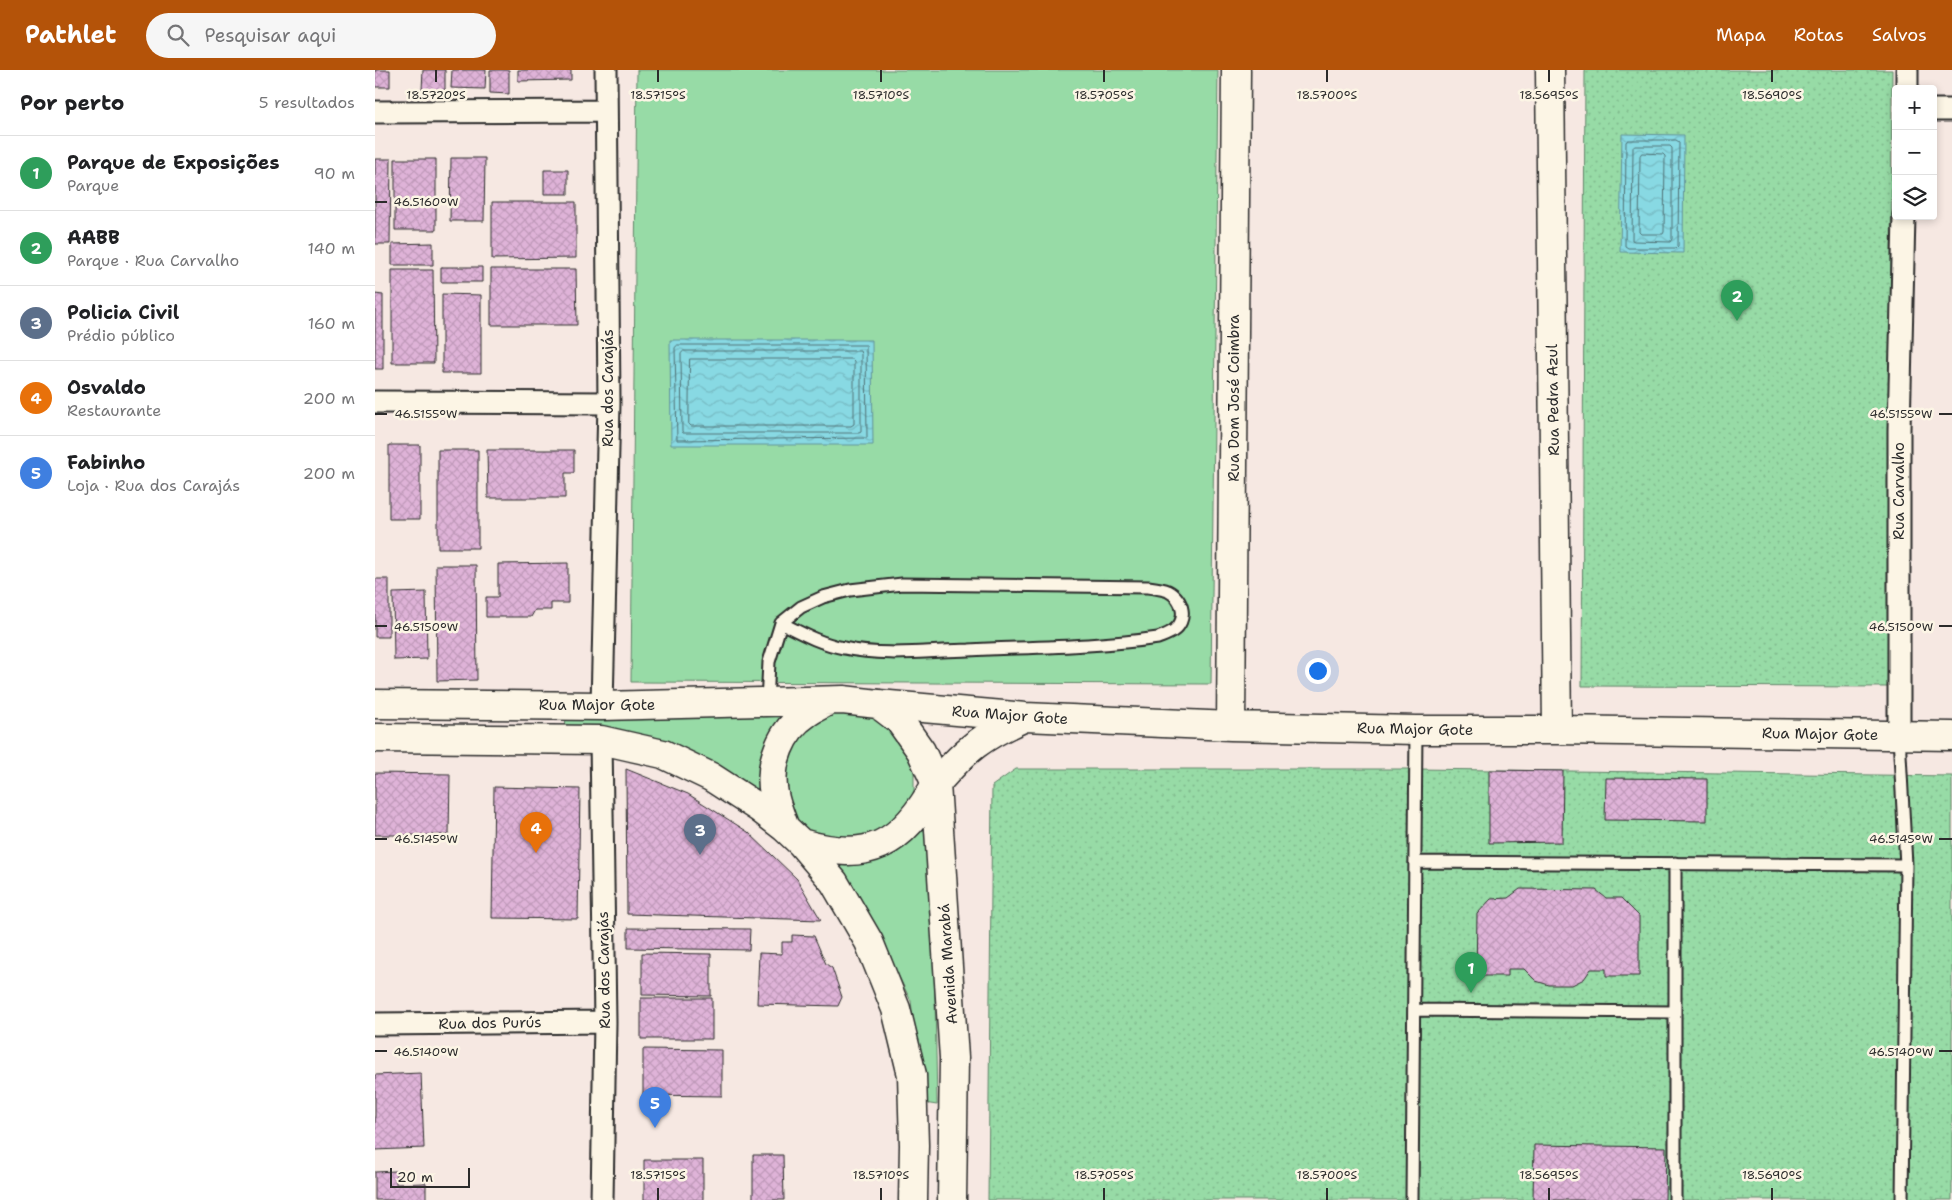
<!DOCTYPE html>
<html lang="pt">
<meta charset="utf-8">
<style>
:root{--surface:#fff;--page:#f6f6f6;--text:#202124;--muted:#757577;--line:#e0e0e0;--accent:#b45309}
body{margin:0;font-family:"Shantell Sans",sans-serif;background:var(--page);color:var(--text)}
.controls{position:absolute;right:15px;top:15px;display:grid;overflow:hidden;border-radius:5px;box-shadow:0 2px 8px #0003}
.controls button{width:45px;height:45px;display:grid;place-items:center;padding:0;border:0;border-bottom:1px solid var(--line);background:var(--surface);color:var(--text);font:25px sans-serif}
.scale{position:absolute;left:15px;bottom:12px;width:80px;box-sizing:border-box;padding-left:5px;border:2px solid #2b2b2b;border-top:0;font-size:14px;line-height:18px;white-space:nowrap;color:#2b2b2b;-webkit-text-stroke:4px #fcf5e5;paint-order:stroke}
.you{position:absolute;left:942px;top:600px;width:18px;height:18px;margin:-12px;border:4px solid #fff;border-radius:50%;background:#1a73e8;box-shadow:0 0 0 8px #1a73e833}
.badge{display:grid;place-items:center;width:32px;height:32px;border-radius:50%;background:var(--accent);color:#fff;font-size:16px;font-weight:700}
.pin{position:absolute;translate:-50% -41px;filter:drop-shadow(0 1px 2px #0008)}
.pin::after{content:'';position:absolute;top:26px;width:18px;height:15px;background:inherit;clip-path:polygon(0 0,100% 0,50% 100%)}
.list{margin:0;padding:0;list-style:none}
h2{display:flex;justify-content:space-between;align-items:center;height:65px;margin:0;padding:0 20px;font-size:21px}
h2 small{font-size:16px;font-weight:400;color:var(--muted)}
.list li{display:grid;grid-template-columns:32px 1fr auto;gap:15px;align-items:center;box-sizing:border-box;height:75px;padding:0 20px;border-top:1px solid var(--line)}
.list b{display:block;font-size:19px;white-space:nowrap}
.list p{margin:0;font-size:16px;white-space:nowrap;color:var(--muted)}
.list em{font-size:16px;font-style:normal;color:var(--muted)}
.icon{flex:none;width:28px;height:28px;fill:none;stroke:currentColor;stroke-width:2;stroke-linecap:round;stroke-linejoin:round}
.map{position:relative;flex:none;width:1577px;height:1130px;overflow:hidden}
header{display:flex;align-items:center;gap:30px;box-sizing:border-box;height:70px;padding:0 25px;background:var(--accent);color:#fff}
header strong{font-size:24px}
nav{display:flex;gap:28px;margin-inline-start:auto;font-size:18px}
.search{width:350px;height:45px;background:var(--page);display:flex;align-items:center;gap:12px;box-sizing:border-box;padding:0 18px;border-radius:28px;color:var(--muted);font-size:19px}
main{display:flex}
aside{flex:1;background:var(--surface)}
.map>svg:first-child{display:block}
.green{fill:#97dba6;stroke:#618368}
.park{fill:url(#park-dots);stroke:#618368}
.water{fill:url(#water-waves);stroke:#639399}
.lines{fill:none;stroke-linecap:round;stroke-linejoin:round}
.shore{stroke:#507175;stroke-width:1}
.building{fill:url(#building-cross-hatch);stroke:#2b2b2b}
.service-casing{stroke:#2b2b2b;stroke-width:15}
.minor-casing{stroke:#2b2b2b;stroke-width:25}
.tertiary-casing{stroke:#2b2b2b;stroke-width:31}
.primary-casing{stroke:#2b2b2b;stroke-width:31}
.service{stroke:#fcf5e5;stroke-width:11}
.minor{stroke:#fcf5e5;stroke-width:21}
.tertiary{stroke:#fcf5e5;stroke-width:28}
.primary{stroke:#fcf5e5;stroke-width:28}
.ticks{fill:none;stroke:#2b2b2b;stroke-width:2}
.labels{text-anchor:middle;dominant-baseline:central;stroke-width:5;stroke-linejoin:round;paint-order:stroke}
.street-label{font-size:15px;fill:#2b2b2b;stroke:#fcf5e5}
.ticks-label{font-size:12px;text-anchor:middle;fill:#2b2b2b;stroke:#fcf5e5;stroke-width:5;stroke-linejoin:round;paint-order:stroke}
</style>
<header>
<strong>Pathlet</strong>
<div class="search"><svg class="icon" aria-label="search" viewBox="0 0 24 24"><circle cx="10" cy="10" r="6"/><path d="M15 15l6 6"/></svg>Pesquisar aqui</div>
<nav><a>Mapa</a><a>Rotas</a><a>Salvos</a></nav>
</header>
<main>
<aside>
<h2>Por perto<small>5 resultados</small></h2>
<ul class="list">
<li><span class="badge" style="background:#2e9e5b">1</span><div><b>Parque de Exposições</b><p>Parque</p></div><em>90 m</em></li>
<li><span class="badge" style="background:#2e9e5b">2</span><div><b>AABB</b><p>Parque · Rua Carvalho</p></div><em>140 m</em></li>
<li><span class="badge" style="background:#5c6f8a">3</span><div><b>Policia Civil</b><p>Prédio público</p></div><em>160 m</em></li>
<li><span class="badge" style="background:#e8710a">4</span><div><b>Osvaldo</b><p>Restaurante</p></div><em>200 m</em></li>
<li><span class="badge" style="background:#3f7fe0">5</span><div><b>Fabinho</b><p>Loja · Rua dos Carajás</p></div><em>200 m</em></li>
</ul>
</aside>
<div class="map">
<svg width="1577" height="1130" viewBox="0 0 1577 1130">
<defs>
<pattern id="park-dots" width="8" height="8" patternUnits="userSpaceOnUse" patternTransform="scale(1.25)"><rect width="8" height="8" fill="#97dba6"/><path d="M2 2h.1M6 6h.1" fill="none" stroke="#82bc8f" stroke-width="1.8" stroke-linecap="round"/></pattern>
<pattern id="water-waves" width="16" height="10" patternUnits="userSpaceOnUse" patternTransform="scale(1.25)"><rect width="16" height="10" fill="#88d9e3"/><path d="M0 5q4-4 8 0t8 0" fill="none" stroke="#76bac3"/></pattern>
<pattern id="building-cross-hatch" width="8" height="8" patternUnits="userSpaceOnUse" patternTransform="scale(1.25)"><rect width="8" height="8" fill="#dfb3d8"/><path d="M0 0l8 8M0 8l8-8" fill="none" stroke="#c09aba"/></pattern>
</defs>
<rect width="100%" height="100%" fill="#f6e8e2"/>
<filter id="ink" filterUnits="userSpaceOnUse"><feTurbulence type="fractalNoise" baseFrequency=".02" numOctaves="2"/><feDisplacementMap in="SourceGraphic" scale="10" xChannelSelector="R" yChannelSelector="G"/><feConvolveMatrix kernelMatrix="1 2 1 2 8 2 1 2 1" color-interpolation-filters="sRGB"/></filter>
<g filter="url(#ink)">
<path class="green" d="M262,0H843L836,614L256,612Z
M477,642L499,647L518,659L532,677L539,698V720L531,742L500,770L439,765L423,751L412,733L410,691L419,670L435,654L455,645Z
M414,645L396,736L191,657L190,647Z
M555,739L557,770L562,1035L549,1033L536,931L488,835L445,785L522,780L541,765Z"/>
<path class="park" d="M1210,0H1517L1514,617L1207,616Z
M641,699H1042L1577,706V1130H613L617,716Z"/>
<path class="water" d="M1247,64L1309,65L1308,183L1245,182Z
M295,270H497L498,375H296Z"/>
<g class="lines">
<path class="shore" d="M1254,70H1301L1304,72L1303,176L1301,178H1253L1250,176L1251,72Z
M1260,76H1295L1297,78V169L1295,172L1259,171L1257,170L1258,78Z
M1267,83L1288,84L1290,86L1289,162L1288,164H1266L1264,162L1265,86Z
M303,275H491L492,368L302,370L300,278Z
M309,281H485L486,284V362L484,363H308L307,361L306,284Z
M315,289H477L479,291V354L476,356H316L314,354Z"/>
</g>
<path class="building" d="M0,0H15V17H0Z
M48,0H70V20H47Z
M77,0H111L110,19L76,18Z
M115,0H134V24L115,23Z
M143,0H196V10L143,11Z
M76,88H110L109,151H75Z
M0,89H16L15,174H0Z
M20,89H61V160H20Z
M169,100H193V124H169Z
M117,132H201V188L117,189Z
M58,173V195H17V174Z
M66,197H107V212H66Z
M116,199H201L202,255H116Z
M17,200H58L59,293H17Z
M0,224L8,225V299H0Z
M67,224L106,225V303H67Z
M14,375H45V449H14Z
M63,380H103V478H63Z
M112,380H199V403H190V428H113Z
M193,493V533H176V540H160L156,547H111V527H123V494Z
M61,495H101L102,610L62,611Z
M0,509H14V567H0Z
M51,522L52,589L19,590L18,523Z
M251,699L313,724L373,762L422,809L446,850L252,844Z
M1114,700L1188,701L1187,772L1114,773Z
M0,703L75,704L74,765H0Z
M1231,708L1332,709V751L1230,750Z
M119,717L205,719L203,849L117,848Z
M1145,819L1221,820L1231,828H1246L1264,846V906H1231V899H1216L1209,909L1197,915H1174L1161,911L1149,899H1133V906H1101L1102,844L1116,829L1133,828Z
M253,858L375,859L374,880L253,878Z
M417,865L439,866L451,894L457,898L467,927L463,936L382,934L384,883L407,884V872H417Z
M267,883L336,884V926L267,925Z
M266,928H337V969H266Z
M268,979L347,980V1026L268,1025Z
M46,1003L49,1078L0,1080V1005Z
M1159,1075L1291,1077L1290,1130H1158Z
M378,1085H408L409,1130H378Z
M269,1090H328V1130H269Z
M21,1101V1114L51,1113V1130H0V1102Z"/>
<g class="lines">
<defs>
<path id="service" d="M392,633L394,592L406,553L426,537L448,527L475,520L527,514L773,517C780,518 788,519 793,521C809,529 813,551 798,561C794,564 788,566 783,568C721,577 657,577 594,580C553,581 509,587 469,578C446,574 426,563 406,553
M1524,666L1531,795L1527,1130
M1040,792L1531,795
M1039,940L1300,942
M1037,1130L1041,660
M1300,1130V793"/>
<path id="minor" d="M1532,19V0
M1558,40H1577
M0,42L231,41
M0,332L234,333
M227,636L234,333L231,0
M1524,666V360L1529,146
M226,670L230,952L227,1130
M0,954L230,952"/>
<path id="tertiary" d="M1175,0L1182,660
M503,634L650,647L856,656L1041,660H1182L1577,666
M856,656L861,0
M561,714C590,680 607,666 648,648"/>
<path id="primary" d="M0,634L227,636L468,630L503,634L524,650L546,681L561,714L579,988L577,1130
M0,668L226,670L288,684L336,707L384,738L410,758L426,773L459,812L494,872L521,939L537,1005L539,1075L538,1130
M410,758C406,747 401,736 399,724C393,694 406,660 432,643C439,638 446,635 453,631
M426,773C494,793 526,776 561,714"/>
</defs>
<use href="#service" class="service-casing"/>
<use href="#minor" class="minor-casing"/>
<use href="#tertiary" class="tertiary-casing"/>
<use href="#primary" class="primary-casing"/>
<use href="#service" class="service"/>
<use href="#minor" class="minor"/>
<use href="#tertiary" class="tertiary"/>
<use href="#primary" class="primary"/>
</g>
</g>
<path class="ticks" d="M61,0V12M283,0V12M506,0V12M729,0V12M952,0V12M1174,0V12M1397,0V12M0,132H12M0,344H12M1564,344H1577M0,556H12M1564,556H1577M0,769H12M1564,769H1577M0,981H12M1564,981H1577M283,1118V1130M506,1118V1130M729,1118V1130M952,1118V1130M1174,1118V1130M1397,1118V1130"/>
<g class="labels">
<g class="street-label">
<text transform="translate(233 318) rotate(-90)">Rua dos Carajás</text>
<text transform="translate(859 328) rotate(-90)">Rua Dom José Coimbra</text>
<text transform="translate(1178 330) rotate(-91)">Rua Pedra Azul</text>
<text transform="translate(1524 421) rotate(-90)">Rua Carvalho</text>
<text x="222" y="635">Rua Major Gote</text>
<text transform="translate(635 645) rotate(4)">Rua Major Gote</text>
<text transform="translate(1040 659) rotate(1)">Rua Major Gote</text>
<text transform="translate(1445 664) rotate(1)">Rua Major Gote</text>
<text transform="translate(573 894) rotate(-94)">Avenida Marabá</text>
<text transform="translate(229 900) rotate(-91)">Rua dos Carajás</text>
<text transform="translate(115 953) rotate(-1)">Rua dos Purús</text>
</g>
</g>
<g class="ticks-label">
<text x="61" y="29">18.5720°S</text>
<text x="283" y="29">18.5715°S</text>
<text x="506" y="29">18.5710°S</text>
<text x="729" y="29">18.5705°S</text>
<text x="952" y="29">18.5700°S</text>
<text x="1174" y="29">18.5695°S</text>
<text x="1397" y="29">18.5690°S</text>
<text x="51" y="136">46.5160°W</text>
<text x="1526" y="348">46.5155°W</text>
<text x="51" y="348">46.5155°W</text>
<text x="1526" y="561">46.5150°W</text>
<text x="51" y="561">46.5150°W</text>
<text x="1526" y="773">46.5145°W</text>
<text x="51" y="773">46.5145°W</text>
<text x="1526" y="986">46.5140°W</text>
<text x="51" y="986">46.5140°W</text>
<text x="283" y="1109">18.5715°S</text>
<text x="506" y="1109">18.5710°S</text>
<text x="729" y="1109">18.5705°S</text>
<text x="952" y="1109">18.5700°S</text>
<text x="1174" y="1109">18.5695°S</text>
<text x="1397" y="1109">18.5690°S</text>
</g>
</svg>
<div class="controls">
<button>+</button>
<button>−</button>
<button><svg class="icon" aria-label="layers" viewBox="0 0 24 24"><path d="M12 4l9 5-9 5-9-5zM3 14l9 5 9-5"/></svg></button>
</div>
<div class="scale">20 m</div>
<div class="you"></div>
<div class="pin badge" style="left:1096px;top:923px;background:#2e9e5b">1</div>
<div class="pin badge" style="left:1362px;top:251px;background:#2e9e5b">2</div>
<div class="pin badge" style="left:325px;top:785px;background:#5c6f8a">3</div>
<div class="pin badge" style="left:161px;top:783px;background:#e8710a">4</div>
<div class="pin badge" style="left:280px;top:1058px;background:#3f7fe0">5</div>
</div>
</main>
